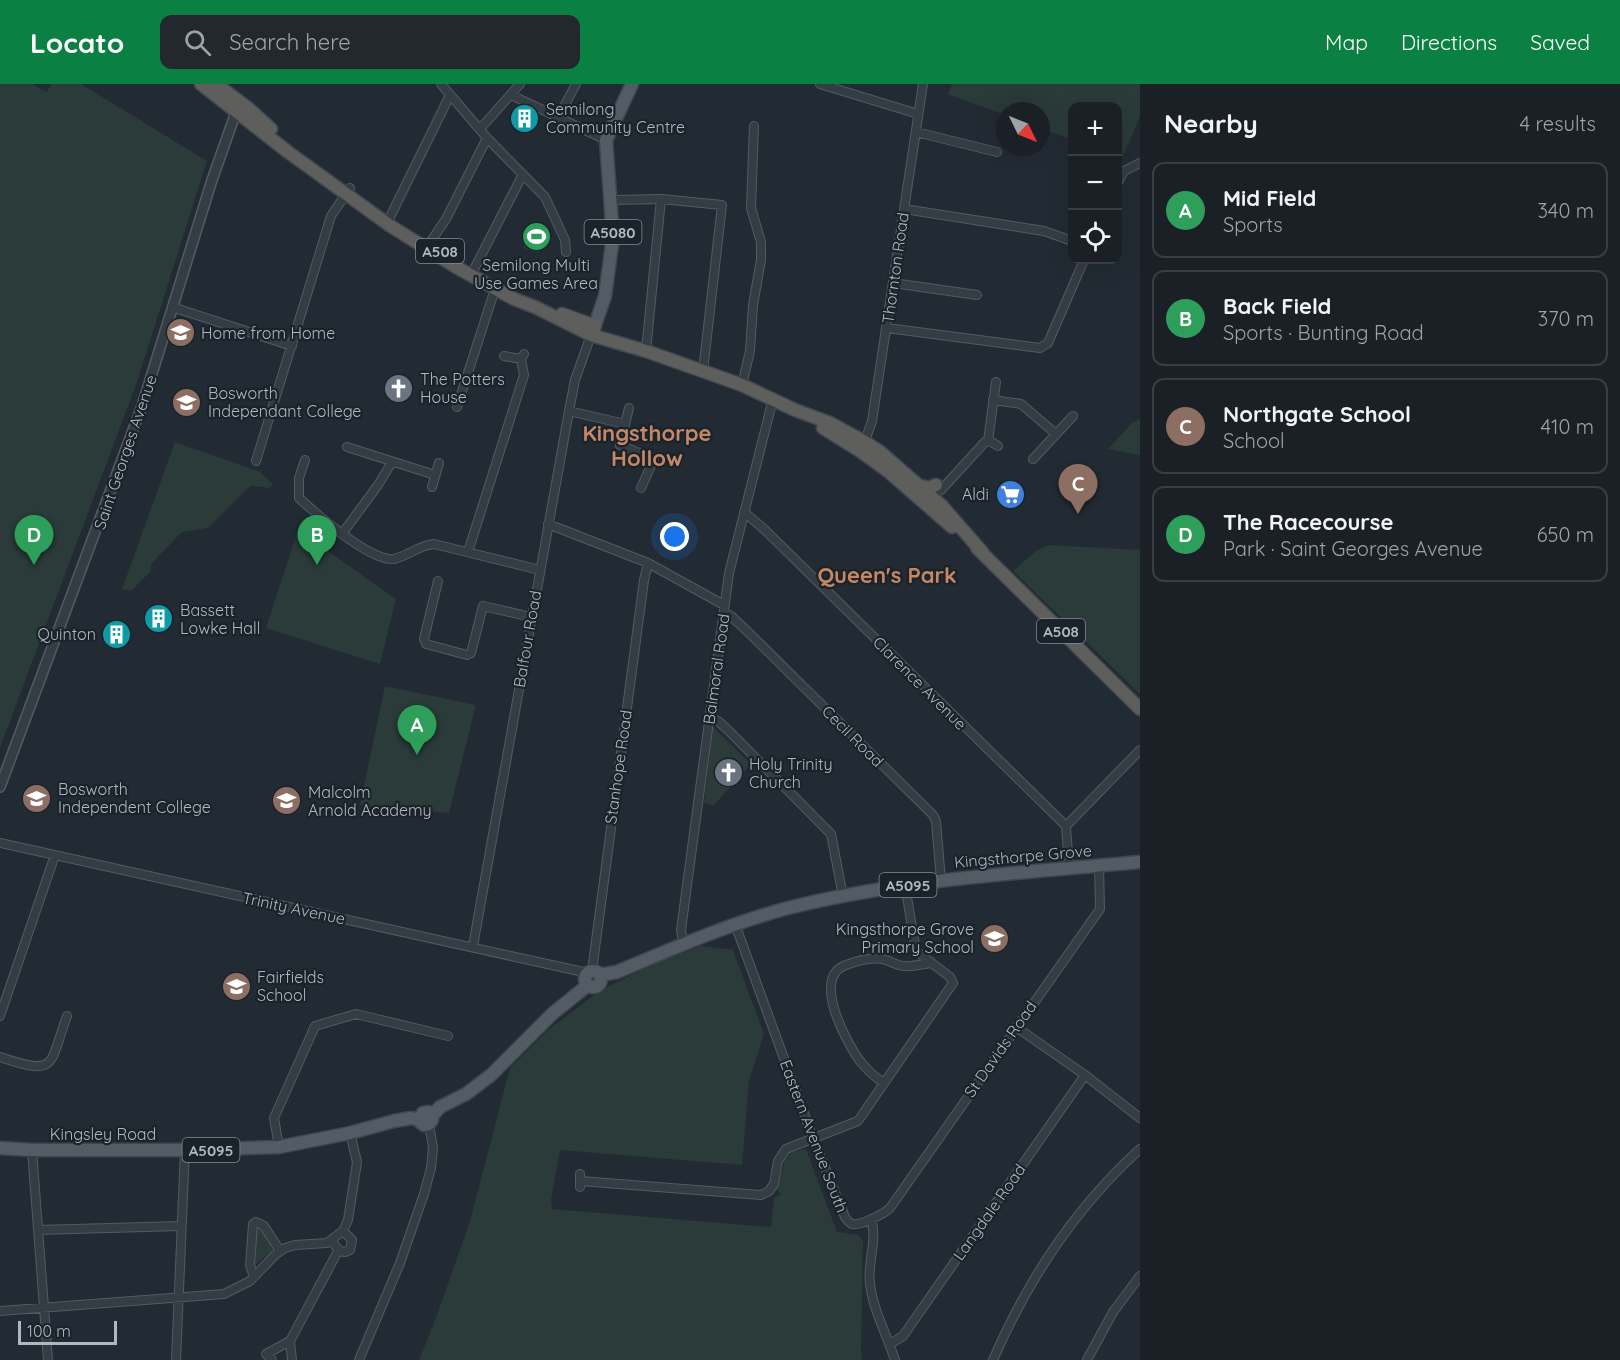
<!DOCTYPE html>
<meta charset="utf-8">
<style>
:root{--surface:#1a2026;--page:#23282e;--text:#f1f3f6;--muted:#9fa3a7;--line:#383e43;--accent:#0b8043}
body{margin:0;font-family:Quicksand,sans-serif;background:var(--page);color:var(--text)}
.controls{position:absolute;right:18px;top:18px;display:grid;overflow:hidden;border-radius:12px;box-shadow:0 6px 24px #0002}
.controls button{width:54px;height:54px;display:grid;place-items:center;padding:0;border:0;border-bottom:2px solid var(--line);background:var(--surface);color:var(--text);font:30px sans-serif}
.compass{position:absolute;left:996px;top:18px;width:54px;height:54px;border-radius:50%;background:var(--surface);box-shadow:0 6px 24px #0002;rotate:133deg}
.scale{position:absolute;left:18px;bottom:15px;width:99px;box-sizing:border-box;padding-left:6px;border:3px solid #afb8c1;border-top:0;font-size:16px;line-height:21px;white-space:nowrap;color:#afb8c1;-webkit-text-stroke:4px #1b2229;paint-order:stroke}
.you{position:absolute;left:675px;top:453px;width:21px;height:21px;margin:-15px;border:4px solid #fff;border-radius:50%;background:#1a73e8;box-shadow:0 0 0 9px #1a73e833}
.badge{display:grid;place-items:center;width:39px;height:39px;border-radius:50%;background:var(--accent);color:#fff;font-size:20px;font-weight:700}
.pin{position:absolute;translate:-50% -50px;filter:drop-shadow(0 2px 3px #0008)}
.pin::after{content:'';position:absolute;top:32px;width:21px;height:18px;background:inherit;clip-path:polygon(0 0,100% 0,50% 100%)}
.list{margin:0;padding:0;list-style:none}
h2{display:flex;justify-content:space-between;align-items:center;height:78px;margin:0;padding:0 24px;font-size:26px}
h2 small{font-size:20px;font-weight:400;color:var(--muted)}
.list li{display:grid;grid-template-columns:39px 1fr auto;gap:18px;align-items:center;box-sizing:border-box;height:96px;margin:0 12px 12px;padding:0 12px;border:2px solid var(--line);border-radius:12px}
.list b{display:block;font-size:22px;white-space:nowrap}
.list p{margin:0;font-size:20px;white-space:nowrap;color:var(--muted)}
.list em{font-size:20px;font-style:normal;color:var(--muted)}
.icon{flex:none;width:33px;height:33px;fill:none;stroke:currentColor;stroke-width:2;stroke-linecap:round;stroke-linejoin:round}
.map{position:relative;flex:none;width:1140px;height:1276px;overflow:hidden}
header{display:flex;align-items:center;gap:36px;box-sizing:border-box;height:84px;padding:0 30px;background:var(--accent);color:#fff}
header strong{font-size:28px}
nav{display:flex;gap:33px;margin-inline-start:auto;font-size:21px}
.search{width:420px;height:54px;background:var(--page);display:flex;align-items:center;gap:15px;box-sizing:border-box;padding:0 21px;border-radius:12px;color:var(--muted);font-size:22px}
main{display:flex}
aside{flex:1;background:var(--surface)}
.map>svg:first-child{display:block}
.green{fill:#2a3b39}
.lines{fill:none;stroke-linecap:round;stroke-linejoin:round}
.minor-casing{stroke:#525b62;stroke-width:10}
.tertiary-casing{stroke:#525b62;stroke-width:12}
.primary-casing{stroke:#3e464e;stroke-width:15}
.trunk-casing{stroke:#3f484f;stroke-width:15}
.minor{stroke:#353d44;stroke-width:8}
.tertiary{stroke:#353d44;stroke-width:9}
.primary{stroke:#535c64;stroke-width:12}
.trunk{stroke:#5e5e5c;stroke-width:12}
.labels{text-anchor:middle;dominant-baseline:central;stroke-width:4.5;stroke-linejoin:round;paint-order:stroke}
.shield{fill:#1b2229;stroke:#838b93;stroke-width:1.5}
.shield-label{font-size:15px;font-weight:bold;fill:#afb8c1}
.poi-label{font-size:16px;fill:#afb8c1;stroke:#1b2229;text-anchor:start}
.street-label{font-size:16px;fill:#afb8c1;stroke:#1b2229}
.district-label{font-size:22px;font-weight:bold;fill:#c48867;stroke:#1b2229}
</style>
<header>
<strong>Locato</strong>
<div class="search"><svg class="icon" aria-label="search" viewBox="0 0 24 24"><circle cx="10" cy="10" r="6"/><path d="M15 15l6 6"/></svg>Search here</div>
<nav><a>Map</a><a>Directions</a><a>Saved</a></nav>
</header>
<main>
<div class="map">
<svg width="1140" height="1276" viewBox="0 0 1140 1276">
<rect width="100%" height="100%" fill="#222b33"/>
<path class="green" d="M0,0H32L47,8L51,0H81L207,77L137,298L0,664Z
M952,0H1140V33L1122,74L1118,72V22H1072V56L1041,44V27H1005V31L948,10Z
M534,137L548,143L538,169L523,164Z
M1140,335V371L1108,365L1131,340Z
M175,358L260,388L273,400L270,404L252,402L248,404L208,444L182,448L151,480L150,488L131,507L122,505Z
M298,446L396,515L380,580L266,544Z
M1049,461L1140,466V610L1013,487L1036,467Z
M385,602L476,621L449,729L360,721Z
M713,643L751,680L714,721L704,719Z
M701,862L733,866L764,950L749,996L742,1081L560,1066L551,1116L552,1125L771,1143L774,1114L781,1110L777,1106L785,1076L792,1068L806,1065L837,1148L858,1151L863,1156L861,1266L862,1276H419L436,1234L470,1137L510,984L548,946L601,906L658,878Z
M258,1143C268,1147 271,1157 272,1167L255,1181L253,1179V1148Z"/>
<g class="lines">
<defs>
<path id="minor" d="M441,0L487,54L545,113L565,156L566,168
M820,0L918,30
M511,11L606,56
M558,34L576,0
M480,45L520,0
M916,48L997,68
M1118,98L1124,87L1140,79
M611,116L661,115L722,121L703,287
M904,125L1044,147L1072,157
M390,133L450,11
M429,160L446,135L487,54
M471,191L523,90
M893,199L977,211
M172,223L292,262
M887,244L1040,264L1048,259L1084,176
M646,267L661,115
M504,272L521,275L524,270
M742,301L750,267L753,221L761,176V158L751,124L754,42
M993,316L1021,320L1056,350
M457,323L495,205
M629,324L620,361L654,375L641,404
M569,327L625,340
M988,357L996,298
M864,360L872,337L923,0
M347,363L435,391
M1033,375L1073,332
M305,376L299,394V414C315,429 371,478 394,475C408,472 419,461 434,460L540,486
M256,377L331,132L350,104
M432,403L439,379
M929,410L941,406L985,358L990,357L998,362
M744,428L765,446L1066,742
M548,440L648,479L724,521
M342,450L378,401L392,378
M468,468L524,291L521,275
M438,497L424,555L426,560L467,571L471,569L483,522L531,533
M724,528L731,532L747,547L933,731L936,737L941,797
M709,633L718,637L729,647L831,750L843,812
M1066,742L1140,666
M1066,742L1069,784
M0,759L588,889
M735,840L813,1054L845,1133C847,1136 848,1138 852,1140C860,1142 884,1130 890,1124L1100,825L1099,782
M683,859L681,846L729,489L773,315
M473,862L569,327L575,296L591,251
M592,887L644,496L648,479
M0,932L55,771
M1016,943L1085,991L1140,1034
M0,973C58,993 49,981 67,932
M884,999C875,993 867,986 860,977C846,958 811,893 846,881C859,876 873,872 886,876C892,878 898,882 904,882C912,883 923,880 931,879
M279,1063L274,1034L315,942L356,930L448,952
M32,1066L48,1276
M580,1097L761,1111L769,1107L774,1100L778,1077L786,1065L858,1037L953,899L950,893L916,867L905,801
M580,1103V1090
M871,1135C878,1156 867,1178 870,1200C873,1226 887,1251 895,1276
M38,1146L181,1142
M331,1157L340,1167L345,1168L350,1166L352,1156L343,1147
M254,1193L250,1181L253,1140L256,1138L264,1142L280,1167
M0,1227L224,1210L250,1197L275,1171L285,1164L295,1161L327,1159L343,1147L348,1136L357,1078L350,1049
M890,1260L903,1252L1085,991
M176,1276L185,1066
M272,1276L266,1270L290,1257
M292,1276L290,1257L338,1167
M359,1276L400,1179L424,1110L431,1084L433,1064L429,1040
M993,1276C1028,1195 1075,1124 1140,1065
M1087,1276L1113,1228L1140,1192"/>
<path id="tertiary" d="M0,703L142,322L212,96L236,28"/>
<path id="primary" d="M592,250L605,212L613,153L606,56L632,0
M585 895a8 8 0 1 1 16 0a8 8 0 1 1-16 0Z
M600,891L617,888C674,864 728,840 788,824C903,795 1022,789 1140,778
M432,1032L429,1028L423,1029L420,1033V1038L424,1041L429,1040L432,1036V1032L440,1023L466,1010L491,991L552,930L588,901
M0,1064L32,1066H185L279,1063L350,1049L394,1037L411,1034L420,1036"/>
<path id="trunk" d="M201,0L288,68L389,141L456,183L514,215L535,223L591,251L646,267L742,301L795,326L830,339L865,358L879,367L942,422L983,469
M216,0L248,24L271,45
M562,230L595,242
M823,344L860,367L889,388L952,443
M918,401L929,404L936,401
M977,464L1140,625"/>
</defs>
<use href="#minor" class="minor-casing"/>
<use href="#tertiary" class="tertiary-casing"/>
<use href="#primary" class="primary-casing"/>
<use href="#trunk" class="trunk-casing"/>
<use href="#minor" class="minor"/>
<use href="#tertiary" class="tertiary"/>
<use href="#primary" class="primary"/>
<use href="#trunk" class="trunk"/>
</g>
<defs>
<symbol id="building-disc" viewBox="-11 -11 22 22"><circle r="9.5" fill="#0f9aa8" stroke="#1b2229"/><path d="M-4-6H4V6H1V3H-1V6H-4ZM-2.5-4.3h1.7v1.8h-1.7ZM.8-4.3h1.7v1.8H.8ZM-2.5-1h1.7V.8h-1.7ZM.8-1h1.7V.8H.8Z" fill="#fff"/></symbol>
<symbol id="stadium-disc" viewBox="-11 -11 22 22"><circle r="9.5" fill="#2e9e5b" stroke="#1b2229"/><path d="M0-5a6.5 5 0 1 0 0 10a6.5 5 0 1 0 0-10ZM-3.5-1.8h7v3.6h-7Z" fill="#fff"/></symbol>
<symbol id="school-disc" viewBox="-11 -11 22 22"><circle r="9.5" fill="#8d6e63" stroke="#1b2229"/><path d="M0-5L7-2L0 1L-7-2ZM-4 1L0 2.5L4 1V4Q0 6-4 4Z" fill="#fff"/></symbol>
<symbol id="church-disc" viewBox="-11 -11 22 22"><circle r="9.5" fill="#6b7280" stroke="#1b2229"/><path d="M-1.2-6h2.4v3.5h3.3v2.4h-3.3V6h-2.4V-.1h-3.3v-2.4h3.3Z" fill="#fff"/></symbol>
<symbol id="supermarket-disc" viewBox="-11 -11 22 22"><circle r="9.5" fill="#3f7fe0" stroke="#1b2229"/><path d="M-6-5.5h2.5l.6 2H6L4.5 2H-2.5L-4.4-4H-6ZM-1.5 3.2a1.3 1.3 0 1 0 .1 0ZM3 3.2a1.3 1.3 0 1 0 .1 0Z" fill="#fff"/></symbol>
<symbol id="university-disc" viewBox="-11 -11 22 22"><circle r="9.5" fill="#8d6e63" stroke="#1b2229"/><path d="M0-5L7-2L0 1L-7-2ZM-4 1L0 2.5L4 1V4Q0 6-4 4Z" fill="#fff"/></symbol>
</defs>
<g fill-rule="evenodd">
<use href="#building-disc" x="508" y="18" width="33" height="33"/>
<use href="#stadium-disc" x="520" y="136" width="33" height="33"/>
<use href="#school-disc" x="164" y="232" width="33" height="33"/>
<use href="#church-disc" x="382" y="288" width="33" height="33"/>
<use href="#school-disc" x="170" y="302" width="33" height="33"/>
<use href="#supermarket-disc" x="994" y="394" width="33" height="33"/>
<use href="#building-disc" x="142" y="518" width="33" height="33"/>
<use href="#building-disc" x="100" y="534" width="33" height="33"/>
<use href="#church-disc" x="712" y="672" width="33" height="33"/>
<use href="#university-disc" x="20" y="698" width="33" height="33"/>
<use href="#school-disc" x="270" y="700" width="33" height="33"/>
<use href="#school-disc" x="978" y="838" width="33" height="33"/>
<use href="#school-disc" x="220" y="886" width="33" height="33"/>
</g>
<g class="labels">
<g class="shield">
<rect x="584.5" y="136" width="57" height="24" rx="4.5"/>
<rect x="416" y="155" width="48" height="24" rx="4.5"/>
<rect x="1037" y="535" width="48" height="24" rx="4.5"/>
<rect x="879.5" y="789" width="57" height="24" rx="4.5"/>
<rect x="182.5" y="1054" width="57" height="24" rx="4.5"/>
</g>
<g class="shield-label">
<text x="613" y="148">A5080</text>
<text x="440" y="167">A508</text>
<text x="1061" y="547">A508</text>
<text x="908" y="801">A5095</text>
<text x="211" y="1066">A5095</text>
</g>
<g class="poi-label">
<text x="546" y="25">Semilong<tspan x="546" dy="18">Community Centre</tspan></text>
<text x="536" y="181" text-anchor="middle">Semilong Multi<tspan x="536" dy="18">Use Games Area</tspan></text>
<text x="201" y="249">Home from Home</text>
<text x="420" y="295">The Potters<tspan x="420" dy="18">House</tspan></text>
<text x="208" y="309">Bosworth<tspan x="208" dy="18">Independant College</tspan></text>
<text x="989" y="410" text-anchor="end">Aldi</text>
<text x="180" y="526">Bassett<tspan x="180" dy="18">Lowke Hall</tspan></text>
<text x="96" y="550" text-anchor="end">Quinton</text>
<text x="749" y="680">Holy Trinity<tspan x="749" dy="18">Church</tspan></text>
<text x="58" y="705">Bosworth<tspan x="58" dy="18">Independent College</tspan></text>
<text x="308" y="708">Malcolm<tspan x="308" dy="18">Arnold Academy</tspan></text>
<text x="974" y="845" text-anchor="end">Kingsthorpe Grove<tspan x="974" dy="18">Primary School</tspan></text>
<text x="257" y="893">Fairfields<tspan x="257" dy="18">School</tspan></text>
</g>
<g class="street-label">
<text transform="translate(895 184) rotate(-82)">Thornton Road</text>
<text transform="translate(125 368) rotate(-71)">Saint Georges Avenue</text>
<text transform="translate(527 555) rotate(-80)">Balfour Road</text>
<text transform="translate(716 585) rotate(-82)">Balmoral Road</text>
<text transform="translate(920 599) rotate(45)">Clarence Avenue</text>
<text transform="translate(853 652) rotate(45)">Cecil Road</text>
<text transform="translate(618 683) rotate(-82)">Stanhope Road</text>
<text transform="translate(1023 772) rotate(-5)">Kingsthorpe Grove</text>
<text transform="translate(294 824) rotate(12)">Trinity Avenue</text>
<text transform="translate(1000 965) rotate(-55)">St Davids Road</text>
<text x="103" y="1050">Kingsley Road</text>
<text transform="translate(814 1052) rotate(69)">Eastern Avenue South</text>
<text transform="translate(989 1128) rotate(-55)">Langdale Road</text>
</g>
<g class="district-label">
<text x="647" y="349">Kingsthorpe<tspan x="647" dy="25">Hollow</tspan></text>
<text x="887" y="491">Queen's Park</text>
</g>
</g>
</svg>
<div class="controls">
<button>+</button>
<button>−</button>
<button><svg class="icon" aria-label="locate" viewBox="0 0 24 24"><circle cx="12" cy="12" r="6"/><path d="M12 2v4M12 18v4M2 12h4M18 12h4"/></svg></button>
</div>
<svg class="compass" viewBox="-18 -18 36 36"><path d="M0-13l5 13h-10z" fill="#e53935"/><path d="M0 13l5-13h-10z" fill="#9fa3a7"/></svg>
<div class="scale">100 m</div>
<div class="you"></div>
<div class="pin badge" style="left:417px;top:671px;background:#2e9e5b">A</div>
<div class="pin badge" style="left:317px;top:481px;background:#2e9e5b">B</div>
<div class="pin badge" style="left:1078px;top:430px;background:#8d6e63">C</div>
<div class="pin badge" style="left:34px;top:481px;background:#2e9e5b">D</div>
</div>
<aside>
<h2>Nearby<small>4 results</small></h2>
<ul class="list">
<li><span class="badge" style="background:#2e9e5b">A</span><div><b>Mid Field</b><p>Sports</p></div><em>340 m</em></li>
<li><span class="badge" style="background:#2e9e5b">B</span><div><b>Back Field</b><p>Sports · Bunting Road</p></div><em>370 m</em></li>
<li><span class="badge" style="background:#8d6e63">C</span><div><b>Northgate School</b><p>School</p></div><em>410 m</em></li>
<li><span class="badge" style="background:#2e9e5b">D</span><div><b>The Racecourse</b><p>Park · Saint Georges Avenue</p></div><em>650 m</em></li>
</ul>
</aside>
</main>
